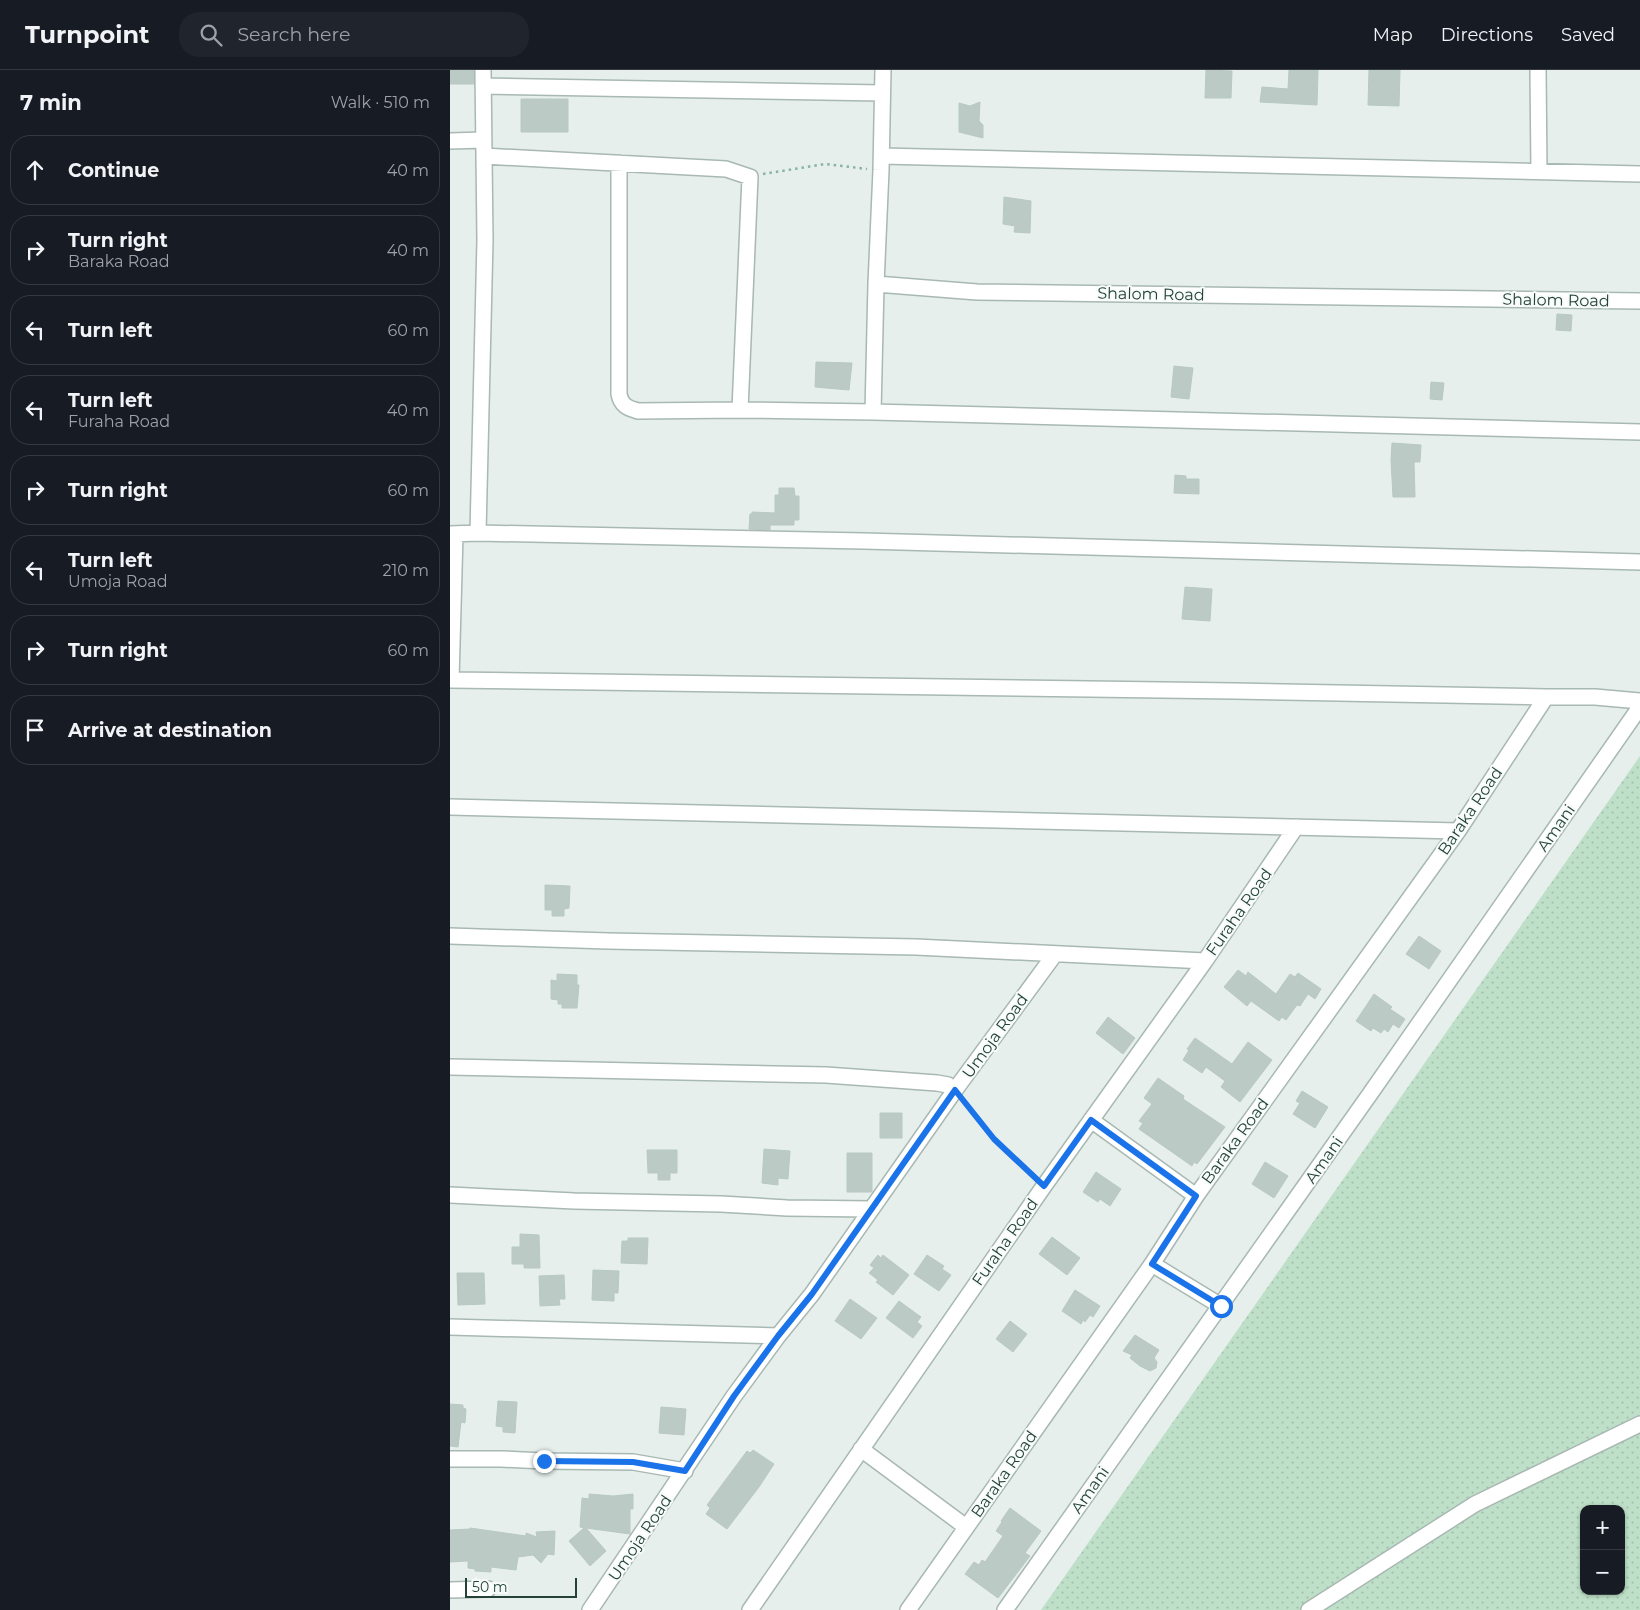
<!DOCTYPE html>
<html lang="en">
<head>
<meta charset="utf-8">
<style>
  :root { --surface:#171b24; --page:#20242c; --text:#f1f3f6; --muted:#9ea1a6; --line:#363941 }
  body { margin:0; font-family:Montserrat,sans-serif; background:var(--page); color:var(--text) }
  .controls { position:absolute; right:15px; bottom:15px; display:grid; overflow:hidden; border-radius:10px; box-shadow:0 1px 4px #0004 }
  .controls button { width:45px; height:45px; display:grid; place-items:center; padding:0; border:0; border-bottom:1px solid var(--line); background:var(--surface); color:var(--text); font:25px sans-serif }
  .scale { position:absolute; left:15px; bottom:12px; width:112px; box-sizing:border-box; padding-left:5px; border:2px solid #24423a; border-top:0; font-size:14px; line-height:18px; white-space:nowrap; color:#24423a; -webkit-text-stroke:4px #f7fbf9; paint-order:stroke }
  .stop { position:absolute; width:15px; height:15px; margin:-11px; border:4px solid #1a73e8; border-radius:50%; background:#fff }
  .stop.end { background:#1a73e8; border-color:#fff; box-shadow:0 1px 5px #0008 }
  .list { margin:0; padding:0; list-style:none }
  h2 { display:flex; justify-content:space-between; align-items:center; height:65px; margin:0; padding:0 20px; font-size:21px }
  h2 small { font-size:16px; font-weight:400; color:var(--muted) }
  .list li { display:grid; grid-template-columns:32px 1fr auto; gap:15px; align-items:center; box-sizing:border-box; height:70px; margin:0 10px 10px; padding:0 10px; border:1px solid var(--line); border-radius:20px }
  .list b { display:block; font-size:19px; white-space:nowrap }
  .list p { margin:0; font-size:16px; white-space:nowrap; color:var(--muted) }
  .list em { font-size:16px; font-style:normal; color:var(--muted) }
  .icon { flex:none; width:28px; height:28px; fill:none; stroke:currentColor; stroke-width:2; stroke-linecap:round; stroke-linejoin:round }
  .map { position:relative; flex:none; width:1190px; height:1540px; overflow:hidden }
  header { display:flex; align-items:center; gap:30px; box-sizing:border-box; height:70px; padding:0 25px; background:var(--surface); border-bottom:1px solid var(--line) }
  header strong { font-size:24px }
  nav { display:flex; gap:28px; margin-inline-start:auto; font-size:18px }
  .search { width:350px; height:45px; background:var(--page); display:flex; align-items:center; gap:12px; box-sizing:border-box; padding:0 18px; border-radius:20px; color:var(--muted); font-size:19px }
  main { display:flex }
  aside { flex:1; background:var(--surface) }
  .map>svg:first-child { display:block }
  .park { fill:url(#park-dots); fill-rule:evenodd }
  .building { fill:#bbcac4; stroke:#b8c9c2 }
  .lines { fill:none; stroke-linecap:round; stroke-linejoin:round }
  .street-casing { stroke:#a8b8b2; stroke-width:18 }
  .path { stroke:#86b3a5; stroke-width:2.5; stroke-dasharray:2.5 4; stroke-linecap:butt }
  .street { stroke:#fff; stroke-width:15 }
  .route { stroke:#1a73e8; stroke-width:6 }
  .labels { text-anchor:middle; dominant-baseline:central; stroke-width:4; stroke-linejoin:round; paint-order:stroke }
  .street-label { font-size:16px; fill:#24423a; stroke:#f7fbf9 }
</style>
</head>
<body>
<header>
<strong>Turnpoint</strong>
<div class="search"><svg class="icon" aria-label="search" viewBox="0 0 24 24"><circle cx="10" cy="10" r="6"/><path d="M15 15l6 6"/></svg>Search here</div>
<nav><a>Map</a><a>Directions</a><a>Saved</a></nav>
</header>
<main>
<aside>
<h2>7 min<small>Walk · 510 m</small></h2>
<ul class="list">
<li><svg class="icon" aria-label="ahead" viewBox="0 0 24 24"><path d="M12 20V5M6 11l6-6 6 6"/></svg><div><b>Continue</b></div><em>40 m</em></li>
<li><svg class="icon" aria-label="right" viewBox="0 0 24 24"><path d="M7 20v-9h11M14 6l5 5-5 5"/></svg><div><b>Turn right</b><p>Baraka Road</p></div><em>40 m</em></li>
<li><svg class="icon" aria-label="left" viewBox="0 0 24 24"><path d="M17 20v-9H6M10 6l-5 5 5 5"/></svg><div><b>Turn left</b></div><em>60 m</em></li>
<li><svg class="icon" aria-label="left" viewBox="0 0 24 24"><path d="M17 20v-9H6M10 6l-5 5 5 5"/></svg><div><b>Turn left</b><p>Furaha Road</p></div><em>40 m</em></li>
<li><svg class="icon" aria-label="right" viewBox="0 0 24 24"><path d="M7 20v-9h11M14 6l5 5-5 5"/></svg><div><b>Turn right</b></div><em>60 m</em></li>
<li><svg class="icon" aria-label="left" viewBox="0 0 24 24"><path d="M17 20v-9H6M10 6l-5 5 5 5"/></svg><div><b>Turn left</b><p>Umoja Road</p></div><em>210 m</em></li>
<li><svg class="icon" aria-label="right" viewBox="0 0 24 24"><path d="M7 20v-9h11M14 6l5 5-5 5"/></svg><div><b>Turn right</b></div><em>60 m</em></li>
<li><svg class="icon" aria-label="arrive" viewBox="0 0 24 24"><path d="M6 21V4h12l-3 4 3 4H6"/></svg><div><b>Arrive at destination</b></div></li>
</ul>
</aside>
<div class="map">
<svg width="1190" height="1540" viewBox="0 0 1190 1540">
  <defs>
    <pattern id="park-dots" width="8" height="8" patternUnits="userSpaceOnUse" patternTransform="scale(1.25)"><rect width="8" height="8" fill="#bfe0c8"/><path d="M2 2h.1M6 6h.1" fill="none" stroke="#a4c1ad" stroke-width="1.8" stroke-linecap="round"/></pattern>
  </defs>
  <rect width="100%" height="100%" fill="#e6efeb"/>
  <path class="park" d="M1190 686V1540H591ZM1134 1439H1171V1521H1134Z"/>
  <path class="building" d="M0 0H24V14H0Z
    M756 0 782 1 781 28H755Z
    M839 0H868L867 35 810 32 812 17 838 19Z
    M919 0H950L949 36 918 35Z
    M71 29H118V62H71Z
    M530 32 529 51 533 55V68L509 62V33L520 36Z
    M554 127 581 131 580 163 564 162 565 156 553 154Z
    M1107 244 1122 245 1121 261 1106 260Z
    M366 292 402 293 399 320 365 317Z
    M724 296 743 298 739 329 721 327Z
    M981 312 994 313 992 330 980 329Z
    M942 373 971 375 970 392H964L965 427H943L941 390Z
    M725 405 736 406V409H749V424L724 423Z
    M329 418H344L345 426H349V450H344V455H320V460L299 459 300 444H302V442L325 443V425H329Z
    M735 517 762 519 760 551 732 549Z
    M95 815 120 816 119 838 114 839V846H102V840H95Z
    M969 866 991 881 979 899 956 884Z
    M788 900 796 906 798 902 826 924 840 904 845 907 848 903 871 919 865 929 858 924 850 936 847 935 836 950 832 947 829 951 801 931 797 936 774 917Z
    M107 904 127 905V915H129L127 938H112V934H108V930L101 929V910L107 911Z
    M924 924 942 937 940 939 955 949 949 958 943 954 938 962 934 959 931 963 923 958 921 961 906 951Z
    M658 947 685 968 673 984 646 963Z
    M745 968 782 994 798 972 822 990 790 1032 771 1017 775 1011 756 997 752 1003 733 990 739 980 737 979Z
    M708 1008 734 1026 733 1029 775 1057 747 1094 744 1092 742 1096 689 1059 693 1053 689 1051 702 1034 694 1028Z
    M852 1021 878 1037 865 1058 843 1044 850 1033 846 1031Z
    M430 1043H452V1068H430Z
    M314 1079 340 1081 338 1109 328 1108V1115L312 1113Z
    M197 1080H227V1103H220V1110H208V1103H198Z
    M397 1083H422V1122H397Z
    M815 1092 838 1106 824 1128 802 1114Z
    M646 1102 671 1119 660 1136 650 1129 648 1132 633 1122Z
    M70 1164 89 1165 90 1198H74V1194H62V1177H70Z
    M602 1167 630 1188 617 1205 589 1184Z
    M178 1168H198L197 1194 171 1193 172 1171H178Z
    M428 1185 431 1188 433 1185 459 1205 443 1225 426 1212 428 1210 419 1203 424 1198 420 1195Z
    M477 1185 494 1196 492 1199 501 1205 489 1221 464 1204Z
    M143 1200 169 1201 168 1223H164V1231L142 1230Z
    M7 1203H34L35 1234 8 1235Z
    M114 1205 115 1229H109L110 1235 90 1236 89 1206Z
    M625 1220 650 1236 643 1247 640 1245 635 1252 633 1250 631 1254 612 1241Z
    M400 1229 427 1248 411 1269 385 1251Z
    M449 1231 471 1247 467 1252 472 1256 463 1268 436 1248Z
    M560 1251 577 1264 563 1282 546 1269Z
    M685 1265 709 1280 704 1288 707 1292 706 1298 700 1301 690 1296 680 1288 682 1285 673 1281Z
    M48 1331 67 1332 65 1363 53 1362V1357L46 1356Z
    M0 1334 13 1335V1338L16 1339 15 1353 11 1352 8 1377 0 1376Z
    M211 1337 236 1339 234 1365 209 1363Z
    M303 1380 324 1394 309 1417 277 1459 256 1444 260 1438 257 1435 297 1381 300 1383Z
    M139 1424 163 1426 183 1424V1439H180V1464L136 1458 156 1481 140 1496 119 1471 134 1458 130 1457 132 1428 139 1429Z
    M560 1438 591 1461 575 1483 580 1486 548 1528 515 1504 524 1492 529 1495 532 1490 535 1492 553 1466 546 1461 552 1452 551 1451Z
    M20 1458 76 1466V1463L87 1467 86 1462 105 1461 104 1485 98 1484 91 1493 83 1485 68 1487 66 1500 41 1497V1502L25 1501V1499L18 1498V1491L0 1492V1460L20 1459Z"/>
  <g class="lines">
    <defs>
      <path id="street" d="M433 0 431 100 426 214 527 222 1190 231
        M1088 0 1089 102
        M33 16 432 23
        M0 71 33 70
        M34 86 276 99 300 107 290 340
        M432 86 1190 104
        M169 93V324C171 335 177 338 188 341L290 340 423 342 1190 362
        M423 342 426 214
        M28 463 35 170 33 0
        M0 464 28 463 414 471 1190 492
        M0 610 784 621 1096 627H1145L1190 631
        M1 610 5 464
        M0 737 1008 761
        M0 866 158 871 466 877 755 891
        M0 997 376 1005 487 1013 498 1015 505 1020
        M641 1050 746 1126
        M0 1125 124 1131 271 1134 337 1138 421 1139
        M702 1194 771 1236
        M0 1257 328 1266
        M411 1379 516 1457
        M0 1389H52L94 1391 183 1392 235 1401
        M0 1520 38 1519
        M140 1540 284 1326 328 1266 362 1224 505 1020 605 884
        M300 1540 594 1116 755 891 846 757
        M458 1540 702 1194 746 1126 1008 761 1096 627
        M555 1540 920 1024 1190 637
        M859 1540 1025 1434 1190 1354"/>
    </defs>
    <use href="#street" class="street-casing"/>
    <path class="path" d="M313 104 375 94 417 99
      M514 1031 544 1069 583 1105"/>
    <use href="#street" class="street"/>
  </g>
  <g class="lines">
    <path class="route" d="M94 1391 183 1392 235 1401 284 1326 328 1266 362 1224 505 1020 544 1069 594 1116 641 1050 746 1126 702 1194 771 1236"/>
  </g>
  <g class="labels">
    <g class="street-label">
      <text transform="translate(701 224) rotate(1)">Shalom Road</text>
      <text transform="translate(1106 230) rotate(1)">Shalom Road</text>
      <text transform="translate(1020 741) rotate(-56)">Baraka Road</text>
      <text transform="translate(1106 758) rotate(-55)">Amani</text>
      <text transform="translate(789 842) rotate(-55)">Furaha Road</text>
      <text transform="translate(545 966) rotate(-54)">Umoja Road</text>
      <text transform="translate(785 1071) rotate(-54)">Baraka Road</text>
      <text transform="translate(874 1090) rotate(-55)">Amani</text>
      <text transform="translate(555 1172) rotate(-55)">Furaha Road</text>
      <text transform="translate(554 1404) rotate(-55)">Baraka Road</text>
      <text transform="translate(640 1420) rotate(-55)">Amani</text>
      <text transform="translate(190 1468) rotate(-56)">Umoja Road</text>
    </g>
  </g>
</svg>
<div class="controls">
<button>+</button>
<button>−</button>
</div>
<div class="scale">50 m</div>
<div class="stop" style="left:771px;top:1236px"></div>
<div class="stop end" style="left:94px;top:1391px"></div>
</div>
</main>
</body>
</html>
